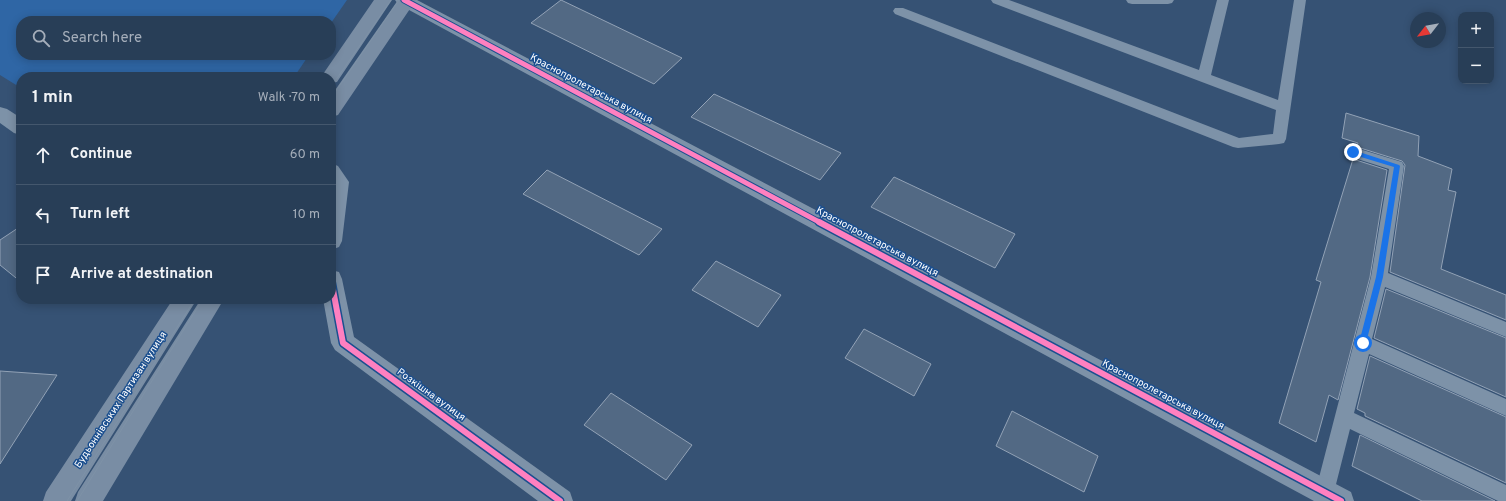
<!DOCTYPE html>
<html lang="en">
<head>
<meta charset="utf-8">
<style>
  :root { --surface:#283e57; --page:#30455d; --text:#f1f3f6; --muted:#a5aeba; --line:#44576d }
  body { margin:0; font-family:Overpass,sans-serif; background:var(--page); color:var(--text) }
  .controls { position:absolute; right:12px; top:12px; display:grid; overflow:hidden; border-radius:8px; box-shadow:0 2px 10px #0003 }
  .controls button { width:36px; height:36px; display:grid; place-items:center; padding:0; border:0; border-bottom:1px solid var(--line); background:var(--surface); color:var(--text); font:20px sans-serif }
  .compass { position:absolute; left:1410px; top:12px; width:36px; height:36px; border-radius:50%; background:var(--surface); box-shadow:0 2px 10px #0003; rotate:239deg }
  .stop { position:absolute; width:12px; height:12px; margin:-9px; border:3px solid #1a73e8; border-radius:50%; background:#fff }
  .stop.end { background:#1a73e8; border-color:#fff; box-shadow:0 1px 4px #0008 }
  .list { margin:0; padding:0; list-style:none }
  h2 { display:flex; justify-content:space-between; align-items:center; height:52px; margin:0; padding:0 16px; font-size:17px }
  h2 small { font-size:13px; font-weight:400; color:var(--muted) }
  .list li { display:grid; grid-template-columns:26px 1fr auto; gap:12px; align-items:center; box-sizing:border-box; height:60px; padding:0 16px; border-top:1px solid var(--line) }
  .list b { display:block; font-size:15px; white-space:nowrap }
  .list em { font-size:13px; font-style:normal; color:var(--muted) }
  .icon { flex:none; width:22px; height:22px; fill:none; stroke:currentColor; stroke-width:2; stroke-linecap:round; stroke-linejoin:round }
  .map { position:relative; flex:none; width:1506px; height:501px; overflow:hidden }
  .search { position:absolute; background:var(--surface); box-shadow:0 2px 10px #0003; left:16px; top:16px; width:320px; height:44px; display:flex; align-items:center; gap:10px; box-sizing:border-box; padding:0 14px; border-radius:16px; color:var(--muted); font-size:15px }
  .panel { position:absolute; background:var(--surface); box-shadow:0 2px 10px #0003; left:16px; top:72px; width:320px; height:232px; border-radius:16px }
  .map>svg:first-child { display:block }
  .green { fill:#2f66a5 }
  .building { fill:#526984; stroke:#92a2b6 }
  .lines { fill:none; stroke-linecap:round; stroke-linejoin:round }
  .lane { fill:#7d92a8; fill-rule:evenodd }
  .street { fill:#7d92a8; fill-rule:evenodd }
  .secondary { fill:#798da4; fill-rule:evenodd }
  .tram { stroke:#7e92a7; stroke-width:1 }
  .cycleway-far1-casing { stroke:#1b4f8f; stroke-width:7 }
  .cycleway-casing { stroke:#1b4f8f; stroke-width:9 }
  .cycleway-far1 { stroke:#ff80c0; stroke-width:5 }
  .cycleway { stroke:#ff80c0; stroke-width:6 }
  .route { fill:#1a73e8 }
  .labels { text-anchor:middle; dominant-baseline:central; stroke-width:3; stroke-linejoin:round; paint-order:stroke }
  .street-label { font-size:10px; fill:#fff; stroke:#1b4f8f }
</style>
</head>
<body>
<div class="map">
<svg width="1506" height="501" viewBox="0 0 1506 501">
  <rect width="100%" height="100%" fill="#365274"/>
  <path class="green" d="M0 0H347L331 23V21H21V55H309L294 77H21V88L0 75Z"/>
  <path class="building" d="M561 0 682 58 654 84 531 23Z
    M714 94 841 153 820 180 691 117Z
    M1346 113 1419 136 1418 156 1452 169 1448 190 1456 192 1441 269 1506 295V320L1390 272 1405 165 1402 161 1357 147 1358 143 1342 138Z
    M1353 159 1387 170 1370 277 1338 400 1329 395 1316 442 1279 423 1321 282 1316 280Z
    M547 170 662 229 639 255 523 194Z
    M894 177 1015 234 995 268 871 207Z
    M21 226V282L0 265V240Z
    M716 261 781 295 758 327 692 290Z
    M1386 289 1506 338V397L1374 338Z
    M864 329 931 364 914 396 845 358Z
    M1370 356 1506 417V483L1365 416V413L1357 409Z
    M0 371 57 375 0 464Z
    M611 393 692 445 666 480 584 425Z
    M1012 411 1098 456 1084 492 996 446Z
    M1360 435 1495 501H1422L1352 466Z"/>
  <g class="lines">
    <path class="lane" d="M991 0H1009L1199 70 1217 0H1229L1211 75 1278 100 1294 0H1306L1286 139 1284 143 1279 144 1238 148 1233 147 895 14 893 11 895 8H903L1239 138 1273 134 1276 110 993 3Z
      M1126 0H1174L1172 3 1168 4H1132L1128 3Z
      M1353 147 1402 162 1404 166 1388 273 1506 322V337L1385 287 1372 339 1506 399V416L1369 354 1354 413 1506 485V501H1498L1350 429 1332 500 1329 501 1318 500 1315 493 1371 277 1389 169 1348 156 1346 152 1348 148Z"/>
    <path class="street" d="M395 0H417L1351 492 1354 501H1314L398 4Z
      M0 107 7 109 21 118V135L14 133 0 123Z
      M331 163 338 166 349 182 342 241 339 247 331 250Z
      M331 270 339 272 342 279 354 337 570 492 573 501H538L335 350 331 343 323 299H331Z"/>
    <path class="secondary" d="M374 0H392L337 82 331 83V77H321Z
      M398 0H416L338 115 331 117V96Z
      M173 299H197L71 501H43L46 492Z
      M201 299H224L103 501H75L78 492Z"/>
    <path class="tram" d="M331 87 391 0
      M331 98 399 0
      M67 501 195 299
      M77 501 203 299"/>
    <defs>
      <path id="cycleway-far1" d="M404 0 821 223"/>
      <path id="cycleway" d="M819 222 1341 501
        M331 279 343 343 560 501"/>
    </defs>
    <use href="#cycleway-far1" class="cycleway-far1-casing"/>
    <use href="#cycleway" class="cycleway-casing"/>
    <use href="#cycleway-far1" class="cycleway-far1"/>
    <use href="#cycleway" class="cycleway"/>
  </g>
  <path class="route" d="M1353 150 1399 165 1400 166 1383 277 1366 343 1363 346 1359 343 1376 277 1394 167 1351 154V151Z"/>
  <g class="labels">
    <g class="street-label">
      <text transform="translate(591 89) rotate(28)">Краснопролетарська вулиця</text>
      <text transform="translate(877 242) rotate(28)">Краснопролетарська вулиця</text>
      <text transform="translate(431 395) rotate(36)">Розкішна вулиця</text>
      <text transform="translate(1163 395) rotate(28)">Краснопролетарська вулиця</text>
      <text transform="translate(121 400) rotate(-57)">Будьоннівських Партизан вулиця</text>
    </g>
  </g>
</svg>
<div class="controls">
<button>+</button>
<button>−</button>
</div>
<svg class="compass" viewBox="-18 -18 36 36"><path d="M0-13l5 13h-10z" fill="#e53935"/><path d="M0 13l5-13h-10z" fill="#a5aeba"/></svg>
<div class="stop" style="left:1363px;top:343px"></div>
<div class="stop end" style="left:1353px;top:152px"></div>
<div class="search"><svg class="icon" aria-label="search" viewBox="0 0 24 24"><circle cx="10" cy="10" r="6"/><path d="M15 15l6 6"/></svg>Search here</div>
<section class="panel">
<h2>1 min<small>Walk · 70 m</small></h2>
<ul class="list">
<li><svg class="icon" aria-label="ahead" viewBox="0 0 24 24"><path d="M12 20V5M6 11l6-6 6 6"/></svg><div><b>Continue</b></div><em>60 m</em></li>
<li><svg class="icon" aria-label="left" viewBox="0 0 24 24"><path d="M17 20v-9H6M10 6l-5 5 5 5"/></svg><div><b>Turn left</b></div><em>10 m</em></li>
<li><svg class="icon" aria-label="arrive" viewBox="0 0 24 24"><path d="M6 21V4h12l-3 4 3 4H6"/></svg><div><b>Arrive at destination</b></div></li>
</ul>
</section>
</div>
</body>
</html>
